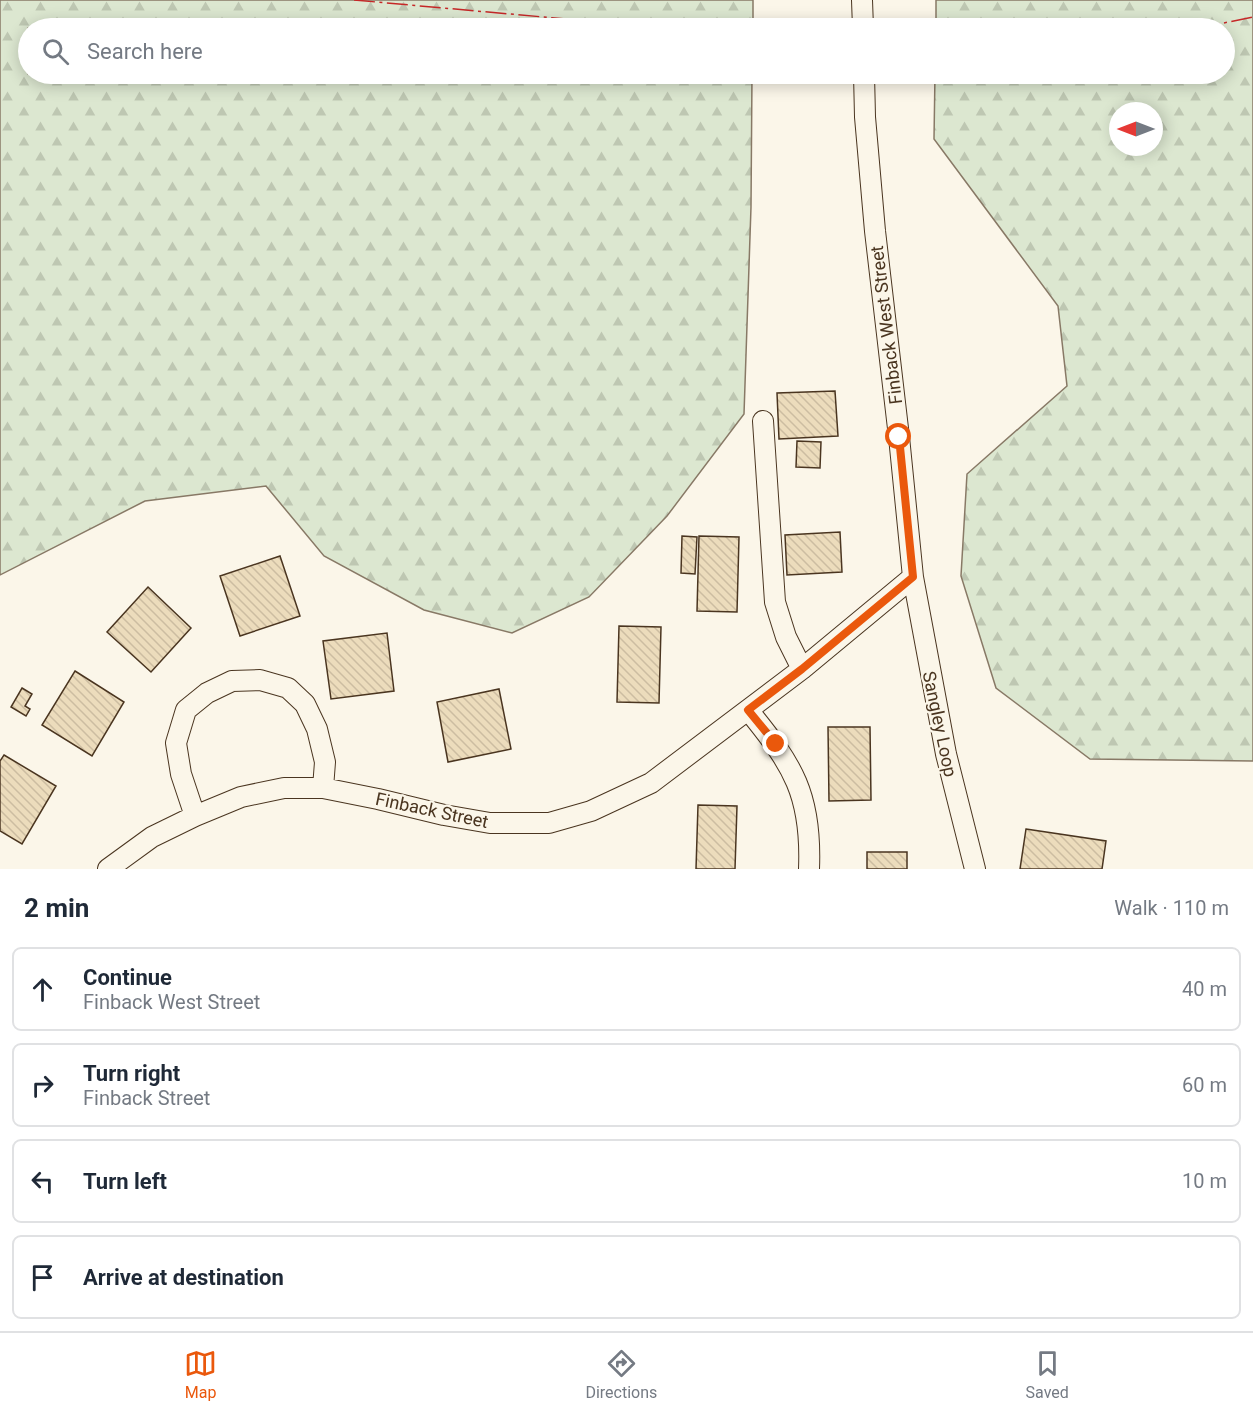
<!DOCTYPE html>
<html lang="en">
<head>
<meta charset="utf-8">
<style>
  :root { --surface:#fff; --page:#f2f2f3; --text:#1f2937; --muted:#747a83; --line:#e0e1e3; --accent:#ea580c }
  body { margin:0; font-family:Roboto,sans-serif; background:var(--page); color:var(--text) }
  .compass { position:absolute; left:1109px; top:102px; width:54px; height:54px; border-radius:50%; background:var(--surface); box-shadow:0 3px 15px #0003; rotate:270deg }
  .stop { position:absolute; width:18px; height:18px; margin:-14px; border:4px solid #ea580c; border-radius:50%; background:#fff }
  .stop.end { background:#ea580c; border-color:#fff; box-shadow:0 2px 6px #0008 }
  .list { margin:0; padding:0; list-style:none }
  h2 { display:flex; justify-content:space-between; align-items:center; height:78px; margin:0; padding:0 24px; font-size:26px }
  h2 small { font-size:20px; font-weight:400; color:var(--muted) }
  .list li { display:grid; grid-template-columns:39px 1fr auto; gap:18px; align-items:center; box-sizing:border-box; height:84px; margin:0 12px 12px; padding:0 12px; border:2px solid var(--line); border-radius:9px }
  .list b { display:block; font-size:22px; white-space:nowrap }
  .list p { margin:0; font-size:20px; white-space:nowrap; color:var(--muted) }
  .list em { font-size:20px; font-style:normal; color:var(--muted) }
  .icon { flex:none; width:33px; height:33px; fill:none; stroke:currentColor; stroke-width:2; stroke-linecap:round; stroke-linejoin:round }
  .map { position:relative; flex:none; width:1253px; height:869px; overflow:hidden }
  .search { position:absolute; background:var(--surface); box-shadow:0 3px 15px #0003; left:18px; right:18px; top:18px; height:66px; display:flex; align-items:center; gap:15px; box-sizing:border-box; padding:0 21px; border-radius:33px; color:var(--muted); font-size:22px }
  .sheet { height:462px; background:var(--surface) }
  nav { display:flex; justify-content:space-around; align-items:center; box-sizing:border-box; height:84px; border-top:2px solid var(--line); background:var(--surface); font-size:16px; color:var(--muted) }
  nav a { display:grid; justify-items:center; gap:3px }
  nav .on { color:var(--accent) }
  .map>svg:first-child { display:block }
  .forest { fill:url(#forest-firs); stroke:#887966; stroke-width:1.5; fill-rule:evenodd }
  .building { fill:url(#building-back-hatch); stroke:#4a3520; stroke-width:1.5 }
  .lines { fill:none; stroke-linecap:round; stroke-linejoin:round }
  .street-casing { stroke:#4a3520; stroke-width:22 }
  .street { stroke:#fbf6e9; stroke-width:20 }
  .power { stroke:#c62828; stroke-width:1.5; stroke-dasharray:21 4.5 3 4.5; stroke-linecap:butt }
  .route { stroke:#ea580c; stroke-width:8 }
  .labels { text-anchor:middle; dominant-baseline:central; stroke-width:4.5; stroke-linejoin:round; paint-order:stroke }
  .street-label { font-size:18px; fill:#4a3520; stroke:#fbf6e9 }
</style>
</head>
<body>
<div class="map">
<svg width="1253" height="869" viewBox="0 0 1253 869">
  <defs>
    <pattern id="forest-firs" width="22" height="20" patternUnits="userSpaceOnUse" patternTransform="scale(1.5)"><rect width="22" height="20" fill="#dce7d0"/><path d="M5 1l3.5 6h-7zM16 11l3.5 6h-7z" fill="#bec7b2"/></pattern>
    <pattern id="building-back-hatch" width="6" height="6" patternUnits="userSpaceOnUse" patternTransform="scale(1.5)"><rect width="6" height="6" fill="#ecdcbc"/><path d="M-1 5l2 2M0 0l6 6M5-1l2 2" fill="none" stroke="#ccbda1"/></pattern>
  </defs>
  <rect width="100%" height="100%" fill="#fbf6e9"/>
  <path class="forest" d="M0 0H753V28H28V74H752L751 207 744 414 667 516 589 597 512 633 424 610 324 556 266 486 145 501 0 575Z
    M936 0H1253V761L1090 759 996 688 961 576 967 474 1067 386 1058 306 934 139 935 74H1224V28H936ZM1118 111H1154V147H1118Z"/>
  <path class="building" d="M835 391 838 436 779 439 777 393Z
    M797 441 821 442 820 468 796 467Z
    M840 532 842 572 787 575 785 535Z
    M682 536 697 537 695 574 681 573Z
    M699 536 739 537 737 612 697 611Z
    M280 556 300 616 240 636 220 576Z
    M148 587 191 628 151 672 107 632Z
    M619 626 661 627 659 703 617 702Z
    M387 633 394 691 331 699 323 641Z
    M75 671 124 702 92 756 42 725Z
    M22 688 32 694 25 706 30 709 26 716 11 707Z
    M499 689 511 749 448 762 437 702Z
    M828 727H870L871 800 829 801Z
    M4 755 56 786 22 844 0 831V761Z
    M698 805 737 806 735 869H696Z
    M1026 829 1106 841 1102 869H1020Z
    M867 852H907V869H867Z"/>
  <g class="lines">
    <defs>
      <path id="street" d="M862 0 863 28
        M864 74 865 117 875 231 899 437 913 577 946 754 975 869
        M763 421 775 602 786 637 802 669
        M748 710C793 765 812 795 809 869
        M195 816 181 774 176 743 186 710 207 693 232 681 260 680 288 688 305 704 317 729 325 762 323 788
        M108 869 152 837 195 816 241 797 284 788H323L378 799 444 815 490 823H549L591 811 651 783 802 669 913 577"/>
    </defs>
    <use href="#street" class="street-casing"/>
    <use href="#street" class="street"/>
    <path class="power" d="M354 0 666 28
      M1199 28 1253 17"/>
  </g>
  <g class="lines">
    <path class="route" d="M776 744 748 710 802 669 913 577 899 437"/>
  </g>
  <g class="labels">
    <g class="street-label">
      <text transform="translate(886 325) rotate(-97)">Finback West Street</text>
      <text transform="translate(940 724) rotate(78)">Sangley Loop</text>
      <text transform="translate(432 810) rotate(12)">Finback Street</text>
    </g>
  </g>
</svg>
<svg class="compass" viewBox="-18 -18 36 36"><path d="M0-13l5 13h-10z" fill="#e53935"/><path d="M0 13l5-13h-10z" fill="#747a83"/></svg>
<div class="stop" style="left:899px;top:437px"></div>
<div class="stop end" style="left:776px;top:744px"></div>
<div class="search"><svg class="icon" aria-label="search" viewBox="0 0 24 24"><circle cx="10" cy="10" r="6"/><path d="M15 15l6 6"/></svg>Search here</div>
</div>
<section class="sheet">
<h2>2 min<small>Walk · 110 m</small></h2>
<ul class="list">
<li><svg class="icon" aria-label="ahead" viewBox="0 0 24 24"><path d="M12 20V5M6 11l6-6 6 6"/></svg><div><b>Continue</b><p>Finback West Street</p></div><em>40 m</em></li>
<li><svg class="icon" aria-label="right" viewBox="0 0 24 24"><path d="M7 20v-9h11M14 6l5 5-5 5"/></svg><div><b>Turn right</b><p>Finback Street</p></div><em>60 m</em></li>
<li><svg class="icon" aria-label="left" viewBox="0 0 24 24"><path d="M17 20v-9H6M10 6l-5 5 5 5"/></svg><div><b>Turn left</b></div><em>10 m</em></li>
<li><svg class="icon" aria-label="arrive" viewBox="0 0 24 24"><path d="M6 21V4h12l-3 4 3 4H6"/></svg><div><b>Arrive at destination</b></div></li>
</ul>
</section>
<nav>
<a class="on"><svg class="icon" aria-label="map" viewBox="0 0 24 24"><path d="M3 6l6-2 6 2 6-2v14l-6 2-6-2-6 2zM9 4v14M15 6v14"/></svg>Map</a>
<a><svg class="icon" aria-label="directions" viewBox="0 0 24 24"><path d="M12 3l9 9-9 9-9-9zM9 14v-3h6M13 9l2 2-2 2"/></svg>Directions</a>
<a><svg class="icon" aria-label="saved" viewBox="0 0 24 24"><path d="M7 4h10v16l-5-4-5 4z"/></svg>Saved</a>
</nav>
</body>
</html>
